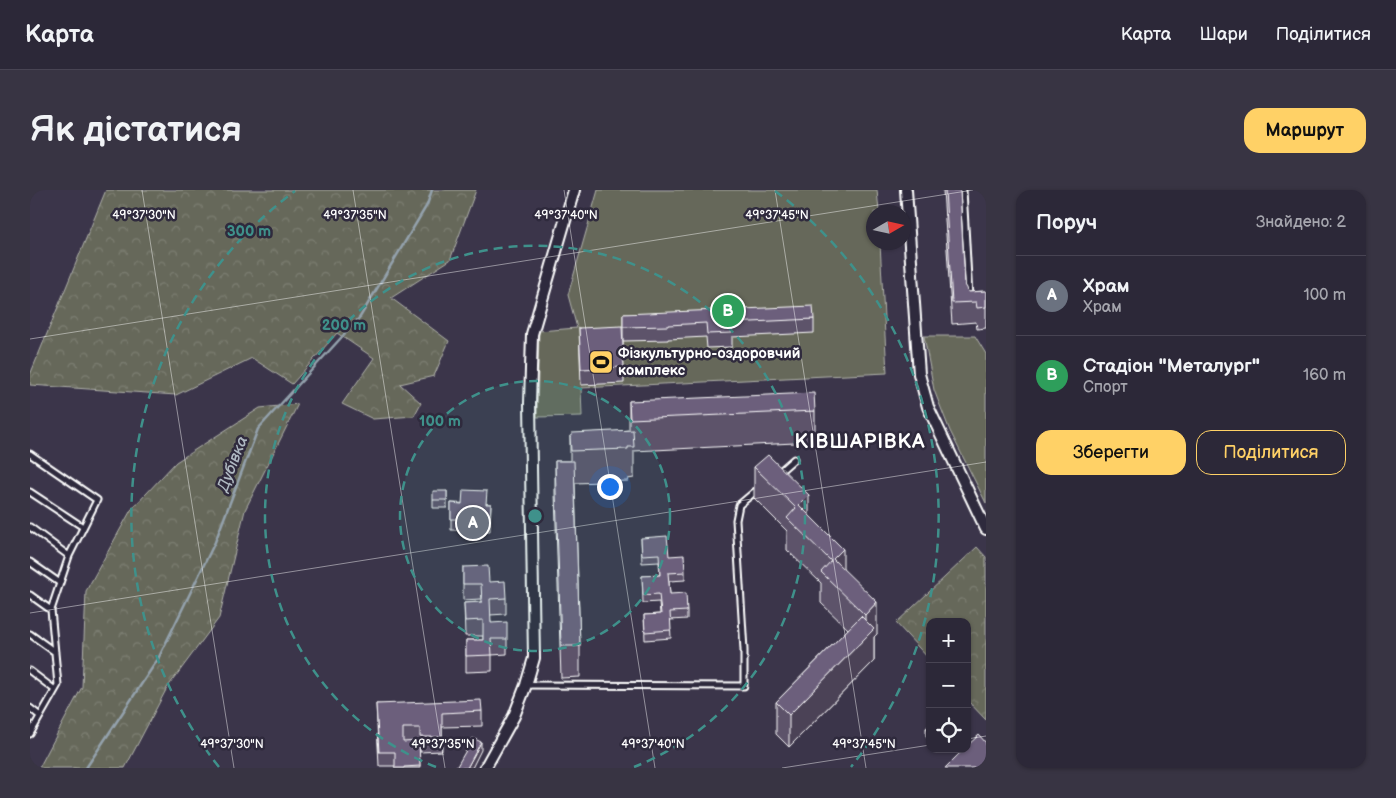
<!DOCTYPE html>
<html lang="uk">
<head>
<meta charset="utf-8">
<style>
  :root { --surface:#2c2838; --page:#383443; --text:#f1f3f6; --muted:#a6a6ae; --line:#484453; --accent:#ffd166 }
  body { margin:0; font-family:"Balsamiq Sans",sans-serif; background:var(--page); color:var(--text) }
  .controls { position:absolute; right:15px; bottom:15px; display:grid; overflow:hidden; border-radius:10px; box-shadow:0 1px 4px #0004 }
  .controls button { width:45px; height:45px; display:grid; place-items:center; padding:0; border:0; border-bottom:1px solid var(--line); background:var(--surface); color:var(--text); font:25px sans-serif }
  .compass { position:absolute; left:836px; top:15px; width:45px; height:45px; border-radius:50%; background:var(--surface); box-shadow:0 1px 4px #0004; rotate:81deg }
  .you { position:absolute; left:579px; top:296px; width:18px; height:18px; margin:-12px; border:4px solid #fff; border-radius:50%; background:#1a73e8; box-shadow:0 0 0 8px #1a73e833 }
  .badge { display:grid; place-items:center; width:32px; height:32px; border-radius:50%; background:var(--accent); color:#fff; font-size:16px; font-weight:700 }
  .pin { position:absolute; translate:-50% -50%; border:2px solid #fff; box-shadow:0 1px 5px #0006 }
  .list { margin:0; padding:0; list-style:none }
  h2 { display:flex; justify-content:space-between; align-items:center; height:65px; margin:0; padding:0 20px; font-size:21px }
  h2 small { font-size:16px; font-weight:400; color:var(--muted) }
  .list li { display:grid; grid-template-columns:32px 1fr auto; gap:15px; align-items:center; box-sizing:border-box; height:80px; padding:0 20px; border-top:1px solid var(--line) }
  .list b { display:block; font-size:19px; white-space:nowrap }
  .list p { margin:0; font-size:16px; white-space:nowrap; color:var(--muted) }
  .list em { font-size:16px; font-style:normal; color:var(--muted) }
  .actions { display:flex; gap:10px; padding:15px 20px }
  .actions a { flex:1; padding:11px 0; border:1px solid var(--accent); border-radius:15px; text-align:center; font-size:18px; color:var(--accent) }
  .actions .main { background:var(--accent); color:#111 }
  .icon { flex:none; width:28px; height:28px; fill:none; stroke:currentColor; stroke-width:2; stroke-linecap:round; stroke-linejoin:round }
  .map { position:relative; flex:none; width:956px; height:578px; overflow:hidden; border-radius:15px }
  header { display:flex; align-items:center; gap:30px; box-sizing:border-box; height:70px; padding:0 25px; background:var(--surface); border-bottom:1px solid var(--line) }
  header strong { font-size:24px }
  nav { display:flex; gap:28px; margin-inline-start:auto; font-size:18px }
  .intro { display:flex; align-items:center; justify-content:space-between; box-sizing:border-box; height:120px; padding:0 30px }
  h1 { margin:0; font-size:35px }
  .button { padding:12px 22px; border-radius:15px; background:var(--accent); color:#111; font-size:18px; font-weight:700 }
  main { display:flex; gap:30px; padding:0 30px }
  aside { flex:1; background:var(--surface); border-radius:15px; box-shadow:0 1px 4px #0004 }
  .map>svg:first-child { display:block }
  .grass { fill:#66685a; stroke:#b2b4ac }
  .forest { fill:url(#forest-crowns); stroke:#b2b4ac }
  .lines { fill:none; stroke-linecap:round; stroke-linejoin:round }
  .stream { stroke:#94a2ad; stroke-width:2.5 }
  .lane-casing { stroke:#fff; stroke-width:9 }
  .street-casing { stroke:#fff; stroke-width:14 }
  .lane { stroke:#2f2a3d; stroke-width:5 }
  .street { stroke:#2f2a3d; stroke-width:10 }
  .wall { fill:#5d526b; stroke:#fff }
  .shaded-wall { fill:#4c4257; stroke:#fff }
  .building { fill:#6c5f7c; stroke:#fff }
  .ticks { fill:none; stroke:#fff; stroke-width:1; stroke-opacity:0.45 }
  .ring { fill:none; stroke:#3f918b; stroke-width:2.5; stroke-dasharray:9 6 }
  .labels { text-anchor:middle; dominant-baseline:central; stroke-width:5; stroke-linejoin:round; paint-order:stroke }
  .poi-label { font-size:15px; font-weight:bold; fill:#fff; stroke:#2f2a3d; text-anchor:start }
  .water-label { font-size:16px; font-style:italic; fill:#afb9c2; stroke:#2f2a3d }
  .district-label { font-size:20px; font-weight:bold; letter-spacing:1px; fill:#fff; stroke:#2f2a3d }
  .ticks-label { font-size:12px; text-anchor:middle; fill:#fff; stroke:#2f2a3d; stroke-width:5; stroke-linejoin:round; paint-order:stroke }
  .centre { fill:#3f918b; stroke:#2f2a3d; stroke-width:2.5 }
  .ring-label { font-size:15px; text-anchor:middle; font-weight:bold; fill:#3f918b; stroke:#2f2a3d; stroke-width:5; stroke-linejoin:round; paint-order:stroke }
</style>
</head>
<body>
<header>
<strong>Карта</strong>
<nav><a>Карта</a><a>Шари</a><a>Поділитися</a></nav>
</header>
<div class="intro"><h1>Як дістатися</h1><a class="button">Маршрут</a></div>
<main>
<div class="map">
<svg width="956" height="578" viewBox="0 0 956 578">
  <defs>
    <pattern id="forest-crowns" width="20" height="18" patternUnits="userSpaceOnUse" patternTransform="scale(1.25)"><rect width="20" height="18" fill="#66685a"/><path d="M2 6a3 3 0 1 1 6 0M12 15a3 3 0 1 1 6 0" fill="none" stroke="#7d7f73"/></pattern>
  </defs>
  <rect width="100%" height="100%" fill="#3b354a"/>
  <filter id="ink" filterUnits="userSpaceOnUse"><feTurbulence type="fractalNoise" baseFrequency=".02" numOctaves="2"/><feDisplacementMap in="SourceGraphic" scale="10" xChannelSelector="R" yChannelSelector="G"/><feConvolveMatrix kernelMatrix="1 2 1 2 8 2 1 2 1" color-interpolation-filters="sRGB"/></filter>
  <g filter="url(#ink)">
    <path class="grass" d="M568 0H847L849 22H844V52L850 53 857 183 551 198 552 226 507 227 509 141 547 138 538 105Z
      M894 146H945L956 164V313L920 241 904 200Z"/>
    <path class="forest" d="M76 0H446L420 70 361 108 419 151 404 186 370 194 391 213 384 226 343 229 312 214 344 168 307 143 262 194 222 168 146 205 0 195V185Z
      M268 214 215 320 189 428 137 498 95 578H9L52 497 56 401 101 320 146 272 230 218Z
      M947 357 956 367V530L937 510V432H900V470L866 433Z"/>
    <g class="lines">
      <path class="stream" d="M56 578 128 469 185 352 228 239 330 127 397 15 402 0"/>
      <defs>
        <path id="lane" d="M933 0 939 107
          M0 264 67 310 39 366 21 420 28 495 0 544
          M748 283 764 269
          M0 302 53 337
          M0 337 39 366
          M0 372 30 393
          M0 405 21 420
          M0 444 25 462
          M0 481 25 500
          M496 495 714 496V460L706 330 709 315 728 299
          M0 518 10 526"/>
        <path id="street" d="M876 0 889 184 898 217 956 339
          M455 578 484 526 496 495 504 468 500 213 502 144 544 0"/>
      </defs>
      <use href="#lane" class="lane-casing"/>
      <use href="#street" class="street-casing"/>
      <use href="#lane" class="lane"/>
      <use href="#street" class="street"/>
    </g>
    <path class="wall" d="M913 0H930L935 95 938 102 956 101V138L947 139 946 132 922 134Z
      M593 124 784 129V143L702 147V157L677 158 676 147 638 149V150L593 151 594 193 551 195 549 138 593 150Z
      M599 211 785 221V252L604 261V288L598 289V291L545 293 550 456V487L531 488 525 303V271H540V246L599 240Z
      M724 277 779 325 813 379 847 444 844 447V471L759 557 746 544V512L818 439 791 413V393L757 360V341L724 308Z
      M417 301V318H403V310Z
      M421 313 461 314 460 341 421 340Z
      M611 348 639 366 655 382V390L639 391 640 404 657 421V429L640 430 641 448 615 450 614 425 630 424 629 412 613 413 612 386 630 385 629 372 612 373Z
      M433 377 459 392 476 408V424L460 425 461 433 477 449V464L462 465V481L436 482V450H453V446H435L434 413 451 412V409L433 410Z
      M346 514 452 521V536L412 537V561L390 562V552H389L390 578H365V576H349Z
      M900 534V550L896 546V538Z"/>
    <path class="shaded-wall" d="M779 305V337L769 315Z
      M813 359V390L803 369Z
      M847 412V444L844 447V471L759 557V525L835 448V425Z
      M451 552V560L442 578H437Z
      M956 573V578H951Z"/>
    <path class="building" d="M915 0H930L935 95 937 98 938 102 956 101V117L947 118 946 112 922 113Z
      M783 116 784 129 701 133 702 143 677 144 676 133 638 135V136L593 137V124Z
      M592 136 594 177 551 179 549 138Z
      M784 203 785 221 600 229 599 211Z
      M603 240 604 257H598V259L541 261 540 246H542V243Z
      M738 265 779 305 769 315 813 359 803 369 847 412 835 425 791 382 801 371 757 328 766 318 724 277Z
      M525 271H544L550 456H531Z
      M433 300 457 301 456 314H461L460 330 421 329V313L432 314Z
      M403 301H417V310H403Z
      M637 346 639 366 654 365 655 382 638 383 640 404 656 403 657 421 640 422 641 440 615 442 614 425 631 424 629 404 613 405 612 386 630 385 629 364 612 365 611 348Z
      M458 376 459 392 475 391 476 408 460 409 461 433 477 432V449H461L462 465 436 466V450H453V430L435 431 434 413 452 412 451 394H433V377Z
      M831 426 844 439 759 525 746 512Z
      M451 510 452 521 412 523V547H390V538H373V552L389 551 390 576 374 577V578H365V562H349L346 514Z
      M900 534V542L896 538Z
      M949 545 956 553V573L951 578H915L934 559H937V556Z
      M443 548 451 552 437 578H426Z"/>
  </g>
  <path class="ticks" d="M112 0 204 578M323 0 415 578M534 0 625 578M745 0 836 578M956 0V3M0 149 943 0M0 423 956 272M937 549 956 546M752 578 900 555"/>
  <circle cx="505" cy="326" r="135" fill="#3f918b" fill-opacity=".12"/>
  <g class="ring">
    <circle cx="505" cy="326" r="135"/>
    <path d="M406 577A270 270 0 1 1 604 577"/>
    <path d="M189 577A404 404 0 0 1 265 1M745 1A404 404 0 0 1 821 577"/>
  </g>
  <defs>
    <symbol id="stadium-square" viewBox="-11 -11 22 22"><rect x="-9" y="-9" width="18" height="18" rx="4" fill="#ffd166" stroke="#2f2a3d"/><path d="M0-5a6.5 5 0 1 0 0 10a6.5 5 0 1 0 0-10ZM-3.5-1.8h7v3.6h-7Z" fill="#111"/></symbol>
  </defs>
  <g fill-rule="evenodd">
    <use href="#stadium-square" x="557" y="158" width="28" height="28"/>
  </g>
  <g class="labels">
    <g class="poi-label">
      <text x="588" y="163">Фізкультурно-оздоровчий<tspan x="588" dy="17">комплекс</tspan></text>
    </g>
    <g class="water-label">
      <text transform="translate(203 274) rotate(-69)">Дубівка</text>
    </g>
    <g class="district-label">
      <text x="830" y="252">КІВШАРІВКА</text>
    </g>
  </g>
  <g class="ticks-label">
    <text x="114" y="29">49°37'30"N</text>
    <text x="325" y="29">49°37'35"N</text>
    <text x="536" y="29">49°37'40"N</text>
    <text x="747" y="29">49°37'45"N</text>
    <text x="202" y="558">49°37'30"N</text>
    <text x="413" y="558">49°37'35"N</text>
    <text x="623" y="558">49°37'40"N</text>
    <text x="834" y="558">49°37'45"N</text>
  </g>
  <circle cx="505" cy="326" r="8" class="centre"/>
  <g class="ring-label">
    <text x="219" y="46">300 m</text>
    <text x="314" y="140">200 m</text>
    <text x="410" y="236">100 m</text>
  </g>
</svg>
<div class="controls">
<button>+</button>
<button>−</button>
<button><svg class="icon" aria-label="locate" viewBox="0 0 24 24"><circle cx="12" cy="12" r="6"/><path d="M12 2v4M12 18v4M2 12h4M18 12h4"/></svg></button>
</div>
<svg class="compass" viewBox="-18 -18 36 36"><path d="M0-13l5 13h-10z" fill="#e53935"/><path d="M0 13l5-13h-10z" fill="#a6a6ae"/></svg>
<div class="you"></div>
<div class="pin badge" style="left:443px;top:333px;background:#6b7280">A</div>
<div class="pin badge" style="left:698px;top:121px;background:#2e9e5b">B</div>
</div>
<aside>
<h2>Поруч<small>Знайдено: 2</small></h2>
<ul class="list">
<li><span class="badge" style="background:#6b7280">A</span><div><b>Храм</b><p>Храм</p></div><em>100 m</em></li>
<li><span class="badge" style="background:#2e9e5b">B</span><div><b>Стадіон &quot;Металург&quot;</b><p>Спорт</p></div><em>160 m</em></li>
</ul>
<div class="actions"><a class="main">Зберегти</a><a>Поділитися</a></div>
</aside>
</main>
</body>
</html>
